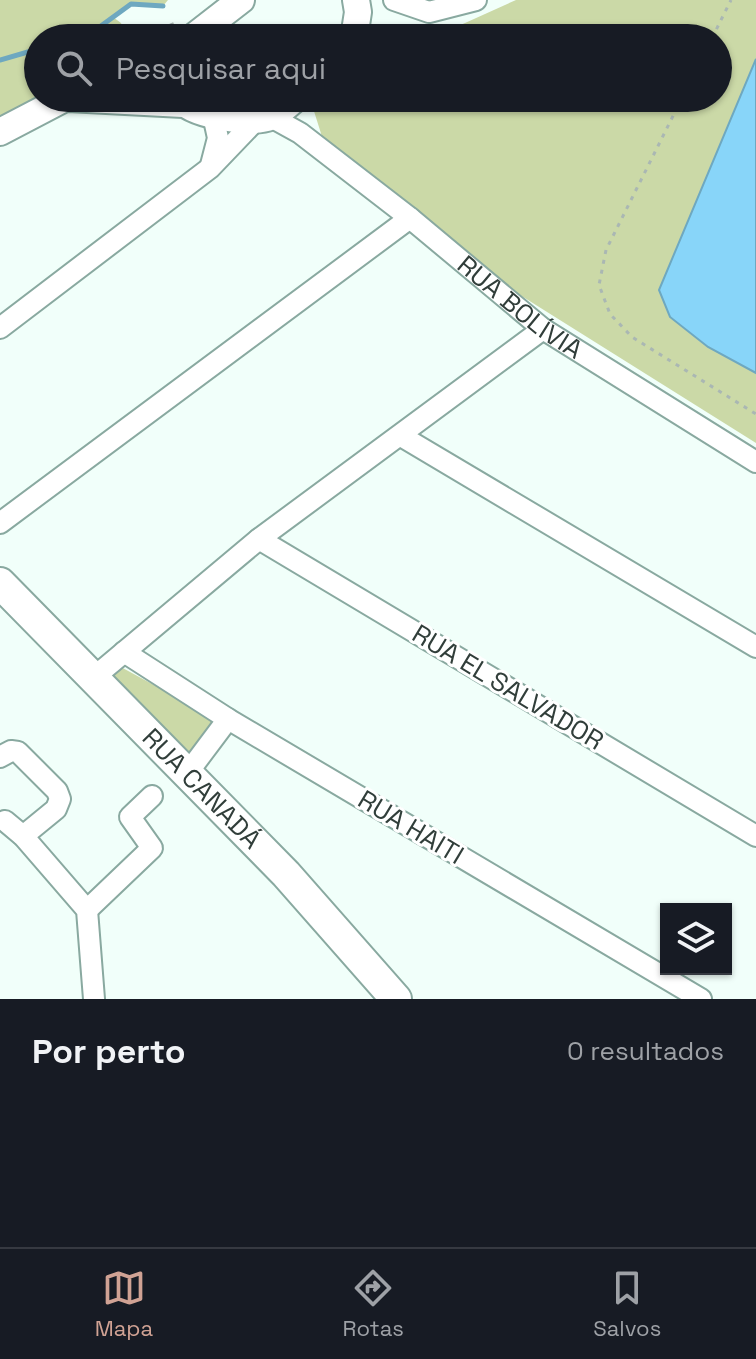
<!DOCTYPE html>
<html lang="pt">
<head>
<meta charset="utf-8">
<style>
  :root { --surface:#171b24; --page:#20242c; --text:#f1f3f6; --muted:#9ea1a6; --line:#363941; --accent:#d0a294 }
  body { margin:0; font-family:"Space Grotesk",sans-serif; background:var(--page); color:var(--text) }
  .controls { position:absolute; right:24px; bottom:24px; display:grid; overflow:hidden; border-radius:0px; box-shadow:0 2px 6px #0004 }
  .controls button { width:72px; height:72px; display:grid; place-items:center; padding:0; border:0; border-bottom:2px solid var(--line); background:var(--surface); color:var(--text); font:40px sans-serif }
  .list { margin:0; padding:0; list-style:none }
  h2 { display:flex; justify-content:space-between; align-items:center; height:104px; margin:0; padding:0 32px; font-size:34px }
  h2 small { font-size:26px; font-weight:400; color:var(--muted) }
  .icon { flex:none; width:44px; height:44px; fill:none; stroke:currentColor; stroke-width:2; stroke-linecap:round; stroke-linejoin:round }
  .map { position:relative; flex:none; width:756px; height:999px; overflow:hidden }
  .search { position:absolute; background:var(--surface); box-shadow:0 2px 6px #0004; left:24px; right:24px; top:24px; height:88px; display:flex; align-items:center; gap:20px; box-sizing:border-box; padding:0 28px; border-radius:44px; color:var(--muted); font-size:30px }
  .sheet { height:248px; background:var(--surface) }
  nav { display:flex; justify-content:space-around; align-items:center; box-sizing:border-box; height:112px; border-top:2px solid var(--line); background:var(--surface); font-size:22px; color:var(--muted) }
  nav a { display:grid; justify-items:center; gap:4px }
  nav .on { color:var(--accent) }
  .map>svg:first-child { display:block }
  .green { fill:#cbd9a7 }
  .water { fill:#88d5f9; stroke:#6ea8c0; stroke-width:2 }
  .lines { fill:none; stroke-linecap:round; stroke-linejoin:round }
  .stream { stroke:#6ea8c0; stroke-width:5 }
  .minor-casing { stroke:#89a9a0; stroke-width:24 }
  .tertiary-casing { stroke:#89a9a0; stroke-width:30 }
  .secondary-casing { stroke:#89a9a0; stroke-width:34 }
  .path { stroke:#aab7b3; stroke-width:3; stroke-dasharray:4 6; stroke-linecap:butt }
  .minor { stroke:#fff; stroke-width:20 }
  .tertiary { stroke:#fff; stroke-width:26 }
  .secondary { stroke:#fff; stroke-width:30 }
  .labels { text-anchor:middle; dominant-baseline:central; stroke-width:6; stroke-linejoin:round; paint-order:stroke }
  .street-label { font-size:26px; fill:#313e3a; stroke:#fff }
</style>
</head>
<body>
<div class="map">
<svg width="756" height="999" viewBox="0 0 756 999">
  <rect width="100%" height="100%" fill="#f1fffa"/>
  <path class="green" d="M0 0H168L163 6 131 4 113 17 121 23 124 31 116 38H38V96L0 119Z
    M516 0H756V443L512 290 324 143 313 108 326 98H718V38H407L414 32H445Z
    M119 666 211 716 214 724 189 760 104 675Z"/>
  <path class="water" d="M756 59V373L708 347 670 317 659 290Z"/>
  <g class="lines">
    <path class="stream" d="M72 38 94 31 131 4 163 6
      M0 60 38 49"/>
    <defs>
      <g id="minor">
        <path d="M394 0 429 12 476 0"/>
        <path id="s1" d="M271 117 300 133 410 218 543 329 756 462"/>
        <path d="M211 165 218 138 213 115"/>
        <path d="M0 328 210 168 256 120"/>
        <path d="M401 436 756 647"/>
        <path d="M0 523 410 218"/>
        <path d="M259 539 756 836"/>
        <path d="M124 652 228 719 701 999"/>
        <path d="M92 679 259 539 543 329"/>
        <path d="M0 757 11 751 18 752 57 791 60 799 56 809 23 836"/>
        <path d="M186 775 228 719"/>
        <path d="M5 821 23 836 87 910 94 999"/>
        <path d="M87 910 152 848 130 817 152 796"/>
      </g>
      <path id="tertiary" d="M192 38 241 0
        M354 38 358 12 356 0
        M68 98 183 104
        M179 98C190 115 251 125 270 117 279 114 288 104 296 98
        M0 132 65 98"/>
      <g id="secondary">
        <path id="s2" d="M0 583 286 874 396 999"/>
      </g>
    </defs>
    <use href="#minor" class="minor-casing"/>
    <use href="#tertiary" class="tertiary-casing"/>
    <use href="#secondary" class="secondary-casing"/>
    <path class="path" d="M143 38 177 22
      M161 38 170 33
      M712 38 731 0
      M682 98 606 250 599 285 610 314 632 337 756 414"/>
    <use href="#minor" class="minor"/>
    <use href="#tertiary" class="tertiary"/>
    <use href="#secondary" class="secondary"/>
  </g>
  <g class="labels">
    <g class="street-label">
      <text stroke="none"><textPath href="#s1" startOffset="314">RUA BOLÍVIA</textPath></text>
      <text transform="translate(508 687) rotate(31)">RUA EL SALVADOR</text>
      <text stroke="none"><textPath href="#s2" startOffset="288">RUA CANADÁ</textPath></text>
      <text transform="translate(411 827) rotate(31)">RUA HAITI</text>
    </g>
  </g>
</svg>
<div class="controls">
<button><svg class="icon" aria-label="layers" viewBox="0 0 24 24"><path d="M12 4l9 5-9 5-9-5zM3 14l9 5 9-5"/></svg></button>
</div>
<div class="search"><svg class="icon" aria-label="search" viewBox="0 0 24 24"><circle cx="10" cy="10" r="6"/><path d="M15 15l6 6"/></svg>Pesquisar aqui</div>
</div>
<section class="sheet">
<h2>Por perto<small>0 resultados</small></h2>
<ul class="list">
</ul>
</section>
<nav>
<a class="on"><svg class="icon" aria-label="map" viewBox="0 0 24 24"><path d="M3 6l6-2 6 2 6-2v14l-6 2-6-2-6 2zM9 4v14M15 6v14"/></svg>Mapa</a>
<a><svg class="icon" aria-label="directions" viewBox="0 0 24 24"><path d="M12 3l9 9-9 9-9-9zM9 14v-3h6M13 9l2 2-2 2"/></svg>Rotas</a>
<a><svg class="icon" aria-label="saved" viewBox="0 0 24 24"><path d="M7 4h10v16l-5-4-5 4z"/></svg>Salvos</a>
</nav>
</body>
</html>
